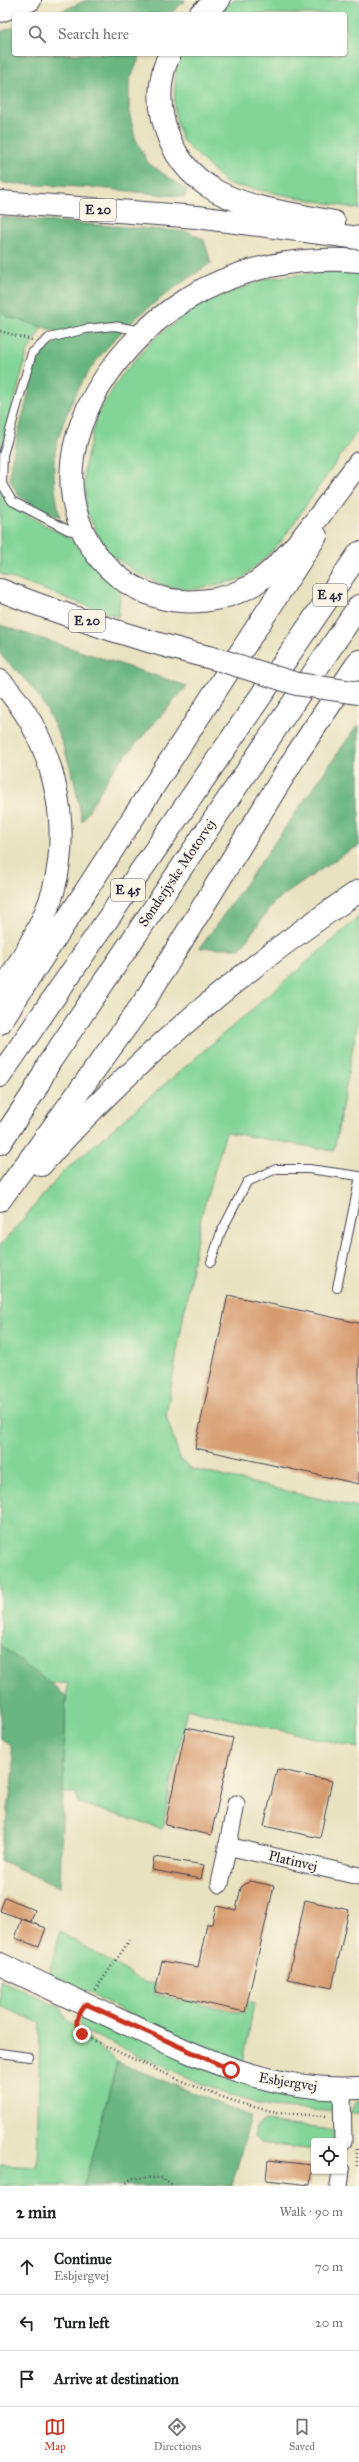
<!DOCTYPE html>
<html lang="en">
<head>
<meta charset="utf-8">
<style>
  :root { --surface:#fff; --page:#f6f6f6; --text:#202124; --muted:#757577; --line:#e0e0e0; --accent:#c8321e }
  body { margin:0; font-family:"IM FELL Great Primer",serif; background:var(--page); color:var(--text) }
  .controls { position:absolute; right:12px; bottom:12px; display:grid; overflow:hidden; border-radius:4px; box-shadow:0 1px 3px #0004 }
  .controls button { width:36px; height:36px; display:grid; place-items:center; padding:0; border:0; border-bottom:1px solid var(--line); background:var(--surface); color:var(--text); font:20px sans-serif }
  .stop { position:absolute; width:12px; height:12px; margin:-9px; border:3px solid #c8321e; border-radius:50%; background:#fff }
  .stop.end { background:#c8321e; border-color:#fff; box-shadow:0 1px 4px #0008 }
  .list { margin:0; padding:0; list-style:none }
  h2 { display:flex; justify-content:space-between; align-items:center; height:52px; margin:0; padding:0 16px; font-size:17px }
  h2 small { font-size:13px; font-weight:400; color:var(--muted) }
  .list li { display:grid; grid-template-columns:26px 1fr auto; gap:12px; align-items:center; box-sizing:border-box; height:56px; padding:0 16px; border-top:1px solid var(--line) }
  .list b { display:block; font-size:15px; white-space:nowrap }
  .list p { margin:0; font-size:13px; white-space:nowrap; color:var(--muted) }
  .list em { font-size:13px; font-style:normal; color:var(--muted) }
  .icon { flex:none; width:22px; height:22px; fill:none; stroke:currentColor; stroke-width:2; stroke-linecap:round; stroke-linejoin:round }
  .map { position:relative; flex:none; width:359px; height:2186px; overflow:hidden }
  .search { position:absolute; background:var(--surface); box-shadow:0 1px 3px #0004; left:12px; right:12px; top:12px; height:44px; display:flex; align-items:center; gap:10px; box-sizing:border-box; padding:0 14px; border-radius:4px; color:var(--muted); font-size:15px }
  .sheet { height:220px; background:var(--surface) }
  nav { display:flex; justify-content:space-around; align-items:center; box-sizing:border-box; height:56px; border-top:1px solid var(--line); background:var(--surface); font-size:11px; color:var(--muted) }
  nav a { display:grid; justify-items:center; gap:2px }
  nav .on { color:var(--accent) }
  .map>svg:first-child { display:block }
  .green { fill:#82d597; stroke:#527c69 }
  .forest { fill:#69b680; stroke:#466c5e }
  .building { fill:#d79b70 }
  .lines { fill:none; stroke-linecap:round; stroke-linejoin:round }
  .service-casing { stroke:#403f4f; stroke-width:10 }
  .minor-casing { stroke:#403f4f; stroke-width:19 }
  .secondary-casing { stroke:#403f4f; stroke-width:24 }
  .motorway-casing { stroke:#403f4f; stroke-width:24 }
  .path { stroke:#403f4f; stroke-width:2.5; stroke-dasharray:1 3; stroke-linecap:butt }
  .service { stroke:#fff; stroke-width:8 }
  .minor { stroke:#fff; stroke-width:17 }
  .secondary { stroke:#fff; stroke-width:22 }
  .motorway { stroke:#fff; stroke-width:22 }
  .motorway-bridge-casing { stroke:#403f4f; stroke-width:24; stroke-linecap:butt }
  .motorway-bridge { stroke:#fff; stroke-width:22 }
  .route { stroke:#c8321e; stroke-width:5 }
  .labels { text-anchor:middle; dominant-baseline:central; stroke-width:3; stroke-linejoin:round; paint-order:stroke }
  .shield { fill:#fcf5e5; stroke:#63616e; stroke-width:1 }
  .shield-label { font-size:13px; font-weight:bold; fill:#22223b }
  .street-label { font-size:14px; fill:#22223b; stroke:#fcf5e5 }
</style>
</head>
<body>
<div class="map">
<svg width="359" height="2186" viewBox="0 0 359 2186">
  <rect width="100%" height="100%" fill="#fcf5e5"/>
  <filter id="ink" filterUnits="userSpaceOnUse"><feTurbulence type="fractalNoise" baseFrequency=".025" numOctaves="2"/><feDisplacementMap in="SourceGraphic" scale="8" xChannelSelector="R" yChannelSelector="G"/><feConvolveMatrix kernelMatrix="1 2 1 2 8 2 1 2 1" color-interpolation-filters="sRGB"/></filter>
  <filter id="wash" filterUnits="userSpaceOnUse"><feTurbulence type="fractalNoise" baseFrequency=".012" numOctaves="4" result="noise"/><feDisplacementMap in="SourceGraphic" scale="16" xChannelSelector="R" yChannelSelector="G"/><feGaussianBlur stdDeviation="0.9" result="paint"/><feColorMatrix in="noise" values="0 0 0 0 0 0 0 0 0 0 0 0 0 0 0 0 0 1.4 0 .05"/><feComposite in="paint" operator="in"/></filter>
  <g filter="url(#wash)">
    <rect width="100%" height="100%" fill="#e9e2c0"/>
    <path class="green" d="M234 0H359V209L227 184 182 140 174 110 176 63 183 54H345V14H215Z
      M344 270 359 273V429L280 543 242 579 195 589 168 587 137 573 105 550 86 510 84 469 97 416 121 376 156 337 203 303 268 278Z
      M0 310 6 316 42 327 27 353 0 457Z
      M0 485 8 505 69 538 121 589 118 617 0 574Z
      M359 917V1014L334 1151 226 1132 201 1217 166 1415 180 1459 192 1469 359 1508V1748L187 1709 162 1829 79 1803 75 1793H63L66 1696 69 1683 50 1684 0 1645V1246L63 1172Z
      M60 1932 146 1983 155 1984 154 1994 244 2013 249 2002 254 2004 243 2064 151 2027 91 1993 49 1974Z
      M0 1980 61 2008 66 2020 117 2062 84 2186H0V2165L37 2167 40 2023 0 2006Z
      M83 2015 325 2096 337 2108 338 2112 270 2107 225 2094 82 2030 79 2023Z
      M359 2100V2113L350 2114 355 2103Z
      M264 2122 333 2130V2141H314V2150L260 2143 254 2137 257 2126Z"/>
    <path class="forest" d="M87 0H186L170 14H55Z
      M14 27V54H141L129 82V111L135 138 148 163 187 190 185 197 99 188 0 183V32Z
      M0 217 189 232 204 240 211 263C150 303 92 346 66 416 59 434 53 453 54 472 54 487 57 503 60 517L33 506 18 495 10 479 11 462 36 364 43 352 58 341 55 331 6 316 0 310Z
      M0 625 187 686 112 771 82 822C75 776 61 728 34 690 24 677 11 666 0 654Z
      M357 726H359V846L345 853 274 902 241 948H200Z
      M0 1645 66 1696 60 1888 0 1860 14 1770 11 1745 0 1738Z
      M117 2062 251 2116 232 2186H84Z"/>
    <g id="blocks">
      <path class="building" d="M228 1295 359 1323V1484L195 1448Z
        M186 1728 233 1738 211 1835 165 1825Z
        M277 1769 332 1781 320 1838 264 1826Z
        M154 1857 204 1865 201 1879 152 1870Z
        M250 1881 274 1886 245 2012 155 1992 162 1961 198 1967 207 1924H212L216 1906 236 1910 241 1887Z
        M5 1897 35 1910 31 1922 0 1911Z
        M305 1900 349 1910 332 1988 288 1979Z
        M22 1919 46 1928 39 1947 15 1938Z
        M268 2160 312 2165 310 2185 266 2180Z"/>
    </g>
  </g>
  <g filter="url(#ink)">
    <use href="#blocks" fill-opacity="0" stroke="#403f4f" stroke-width="1"/>
    <g class="lines">
      <defs>
        <path id="service" d="M82 533 68 530 12 501 2 484 3 455 32 353 49 338 86 329 114 326 143 331
          M211 1262 221 1232 247 1182 276 1169H309L359 1176
          M337 1288 359 1181
          M0 2053 29 2057"/>
        <path id="minor" d="M227 1846 359 1876
          M220 1884 236 1804
          M342 2089 343 2141
          M339 2186 341 2171"/>
        <path id="secondary" d="M0 1964C41 1984 82 2003 123 2022 200 2058 272 2093 359 2088"/>
        <path id="motorway" d="M0 11 30 0
          M200 14 219 0
          M170 54C160 72 158 99 163 119 183 205 262 207 334 222
          M0 202 197 217 359 238
          M359 261C299 256 237 267 185 300 109 348 37 453 89 543 104 568 127 587 155 596 185 606 226 602 254 584 293 558 330 500 359 463
          M0 590C71 618 145 642 220 660
          M0 681C52 735 73 820 53 892 43 926 18 965 0 995
          M0 1023 316 536
          M0 1076 359 553
          M0 1143 34 1092 49 1063 359 606
          M41 1165C134 1060 243 969 359 891
          M0 1200 144 1002 297 754 359 661"/>
      </defs>
      <use href="#service" class="service-casing"/>
      <use href="#minor" class="minor-casing"/>
      <use href="#secondary" class="secondary-casing"/>
      <use href="#motorway" class="motorway-casing"/>
      <path class="path" d="M0 331 32 340
        M95 1990 130 1940
        M76 2019 77 2028 82 2035C138 2060 212 2100 272 2111 290 2114 308 2115 327 2116
        M357 2166V2149
        M124 2186 132 2178H162L173 2186"/>
      <use href="#service" class="service"/>
      <use href="#minor" class="minor"/>
      <use href="#secondary" class="secondary"/>
      <use href="#motorway" class="motorway"/>
      <defs>
        <path id="motorway-bridge" d="M220 660 297 684 359 693"/>
      </defs>
      <use href="#motorway-bridge" class="motorway-bridge-casing"/>
      <use href="#motorway-bridge" class="motorway-bridge"/>
    </g>
  </g>
  <g class="lines" filter="url(#ink)">
    <path class="route" d="M82 2034C72 2023 78 2016 86 2004L231 2070"/>
  </g>
  <g class="labels">
    <g class="shield">
      <rect x="80" y="199" width="36" height="22" rx="3"/>
      <rect x="313" y="584" width="34" height="22" rx="3"/>
      <rect x="69" y="610" width="36" height="22" rx="3"/>
      <rect x="111" y="879" width="34" height="22" rx="3"/>
    </g>
    <g class="shield-label">
      <text x="98" y="210">E 20</text>
      <text x="330" y="595">E 45</text>
      <text x="87" y="621">E 20</text>
      <text x="128" y="890">E 45</text>
    </g>
    <g class="street-label">
      <text transform="translate(177 873) rotate(-56)">Sønderjyske Motorvej</text>
      <text transform="translate(293 1861) rotate(13)">Platinvej</text>
      <text transform="translate(288 2082) rotate(9)">Esbjergvej</text>
    </g>
  </g>
</svg>
<div class="controls">
<button><svg class="icon" aria-label="locate" viewBox="0 0 24 24"><circle cx="12" cy="12" r="6"/><path d="M12 2v4M12 18v4M2 12h4M18 12h4"/></svg></button>
</div>
<div class="stop" style="left:231px;top:2070px"></div>
<div class="stop end" style="left:82px;top:2034px"></div>
<div class="search"><svg class="icon" aria-label="search" viewBox="0 0 24 24"><circle cx="10" cy="10" r="6"/><path d="M15 15l6 6"/></svg>Search here</div>
</div>
<section class="sheet">
<h2>2 min<small>Walk · 90 m</small></h2>
<ul class="list">
<li><svg class="icon" aria-label="ahead" viewBox="0 0 24 24"><path d="M12 20V5M6 11l6-6 6 6"/></svg><div><b>Continue</b><p>Esbjergvej</p></div><em>70 m</em></li>
<li><svg class="icon" aria-label="left" viewBox="0 0 24 24"><path d="M17 20v-9H6M10 6l-5 5 5 5"/></svg><div><b>Turn left</b></div><em>20 m</em></li>
<li><svg class="icon" aria-label="arrive" viewBox="0 0 24 24"><path d="M6 21V4h12l-3 4 3 4H6"/></svg><div><b>Arrive at destination</b></div></li>
</ul>
</section>
<nav>
<a class="on"><svg class="icon" aria-label="map" viewBox="0 0 24 24"><path d="M3 6l6-2 6 2 6-2v14l-6 2-6-2-6 2zM9 4v14M15 6v14"/></svg>Map</a>
<a><svg class="icon" aria-label="directions" viewBox="0 0 24 24"><path d="M12 3l9 9-9 9-9-9zM9 14v-3h6M13 9l2 2-2 2"/></svg>Directions</a>
<a><svg class="icon" aria-label="saved" viewBox="0 0 24 24"><path d="M7 4h10v16l-5-4-5 4z"/></svg>Saved</a>
</nav>
</body>
</html>
